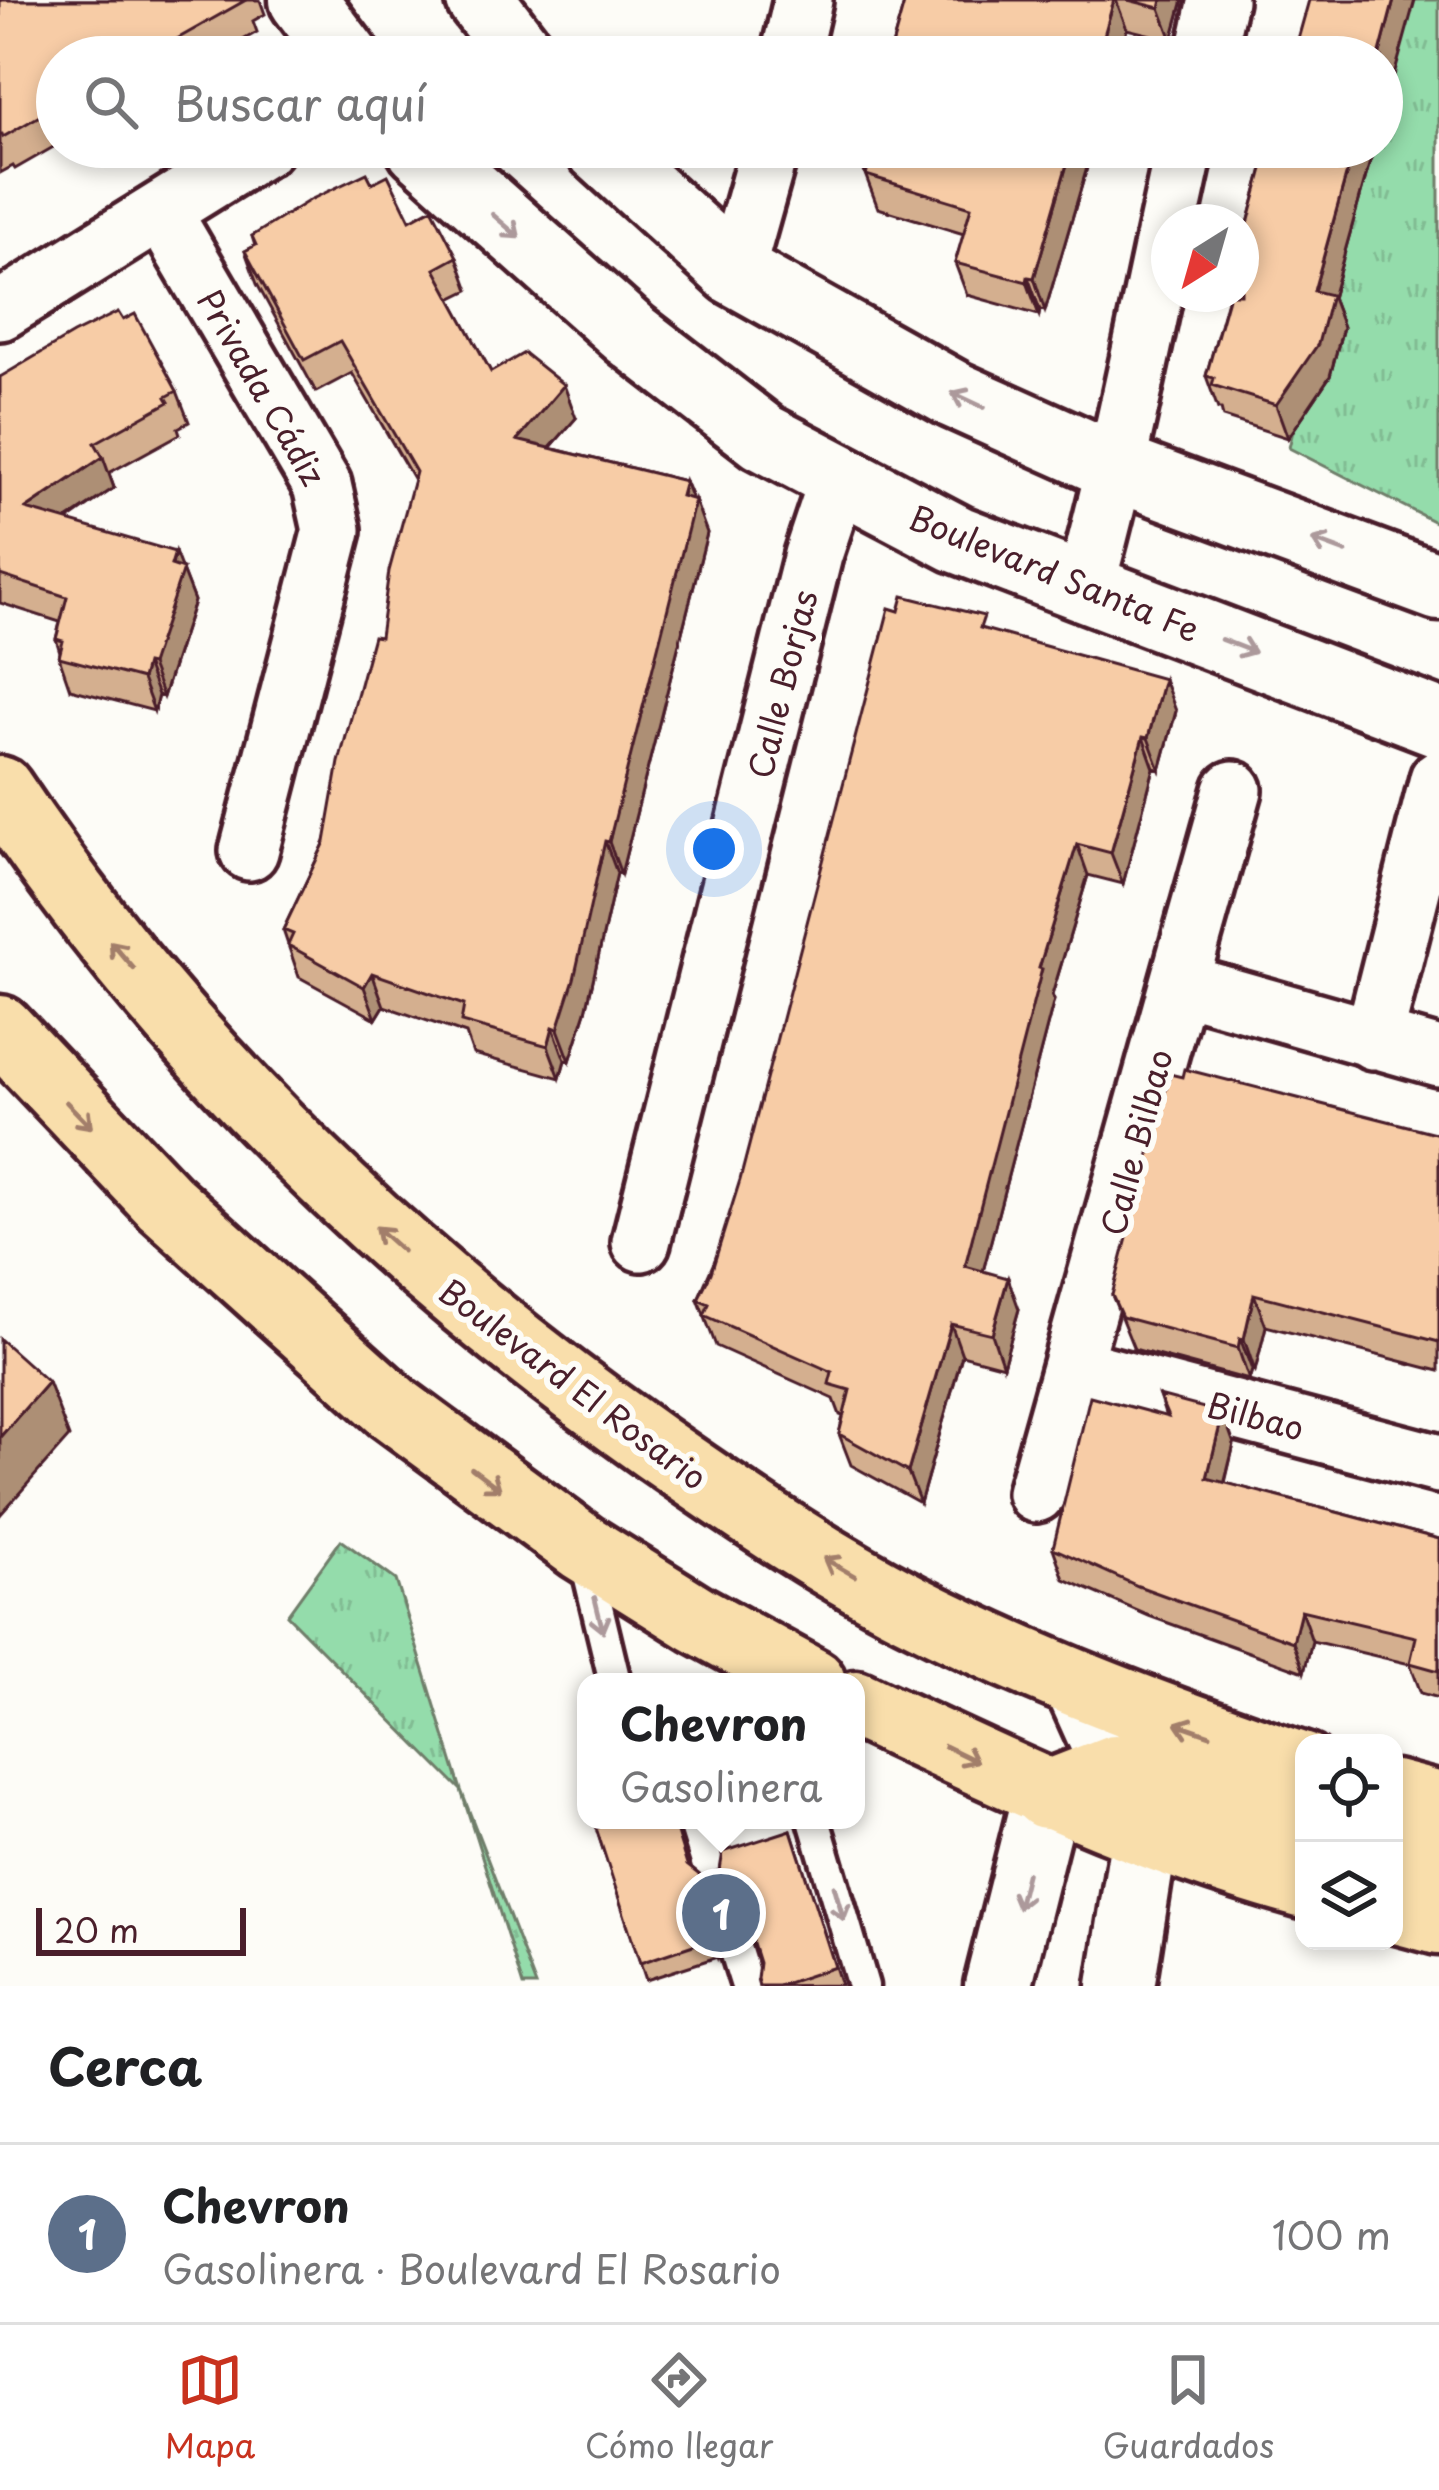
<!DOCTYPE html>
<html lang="es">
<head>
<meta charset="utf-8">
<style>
  :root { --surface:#fff; --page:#f2f2f2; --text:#202124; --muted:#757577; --line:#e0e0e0; --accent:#c8321e }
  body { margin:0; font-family:"Playpen Sans",sans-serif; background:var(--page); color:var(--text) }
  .controls { position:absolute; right:36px; bottom:36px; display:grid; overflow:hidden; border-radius:24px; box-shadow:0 6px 18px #0003 }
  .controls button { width:108px; height:108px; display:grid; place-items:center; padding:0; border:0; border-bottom:3px solid var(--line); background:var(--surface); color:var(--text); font:60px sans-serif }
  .compass { position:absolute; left:1151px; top:204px; width:108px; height:108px; border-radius:50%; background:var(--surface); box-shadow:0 6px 18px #0003; rotate:217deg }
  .scale { position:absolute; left:36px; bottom:30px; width:210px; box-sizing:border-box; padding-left:12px; border:6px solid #4a1f2b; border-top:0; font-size:33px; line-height:42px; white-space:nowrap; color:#4a1f2b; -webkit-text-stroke:9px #fdfcf7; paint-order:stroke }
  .you { position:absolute; left:714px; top:849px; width:42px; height:42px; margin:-30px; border:9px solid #fff; border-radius:50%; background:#1a73e8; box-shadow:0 0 0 18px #1a73e833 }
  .badge { display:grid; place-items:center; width:78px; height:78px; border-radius:50%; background:var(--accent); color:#fff; font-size:39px; font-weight:700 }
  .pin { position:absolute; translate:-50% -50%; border:6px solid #fff; box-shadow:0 3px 12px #0006 }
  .popup { position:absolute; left:577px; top:1673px; width:288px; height:156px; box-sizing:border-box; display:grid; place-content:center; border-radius:24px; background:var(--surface); filter:drop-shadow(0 3px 9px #0005); font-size:39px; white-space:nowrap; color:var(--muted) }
  .popup b { font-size:45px; color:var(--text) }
  .popup::after { content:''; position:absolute; left:50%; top:100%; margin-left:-24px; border:24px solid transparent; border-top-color:var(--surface) }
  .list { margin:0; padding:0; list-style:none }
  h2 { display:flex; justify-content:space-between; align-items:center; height:156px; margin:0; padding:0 48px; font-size:51px }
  h2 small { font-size:39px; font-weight:400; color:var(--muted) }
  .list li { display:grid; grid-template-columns:78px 1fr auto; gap:36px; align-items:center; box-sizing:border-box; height:180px; padding:0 48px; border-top:3px solid var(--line) }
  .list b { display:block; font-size:45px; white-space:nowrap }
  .list p { margin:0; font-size:39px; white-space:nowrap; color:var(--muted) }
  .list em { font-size:39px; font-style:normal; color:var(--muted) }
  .icon { flex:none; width:66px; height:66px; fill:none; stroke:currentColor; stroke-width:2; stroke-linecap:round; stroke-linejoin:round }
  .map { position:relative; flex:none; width:1439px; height:1986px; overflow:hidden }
  .search { position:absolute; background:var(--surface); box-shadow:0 6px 18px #0003; left:36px; right:36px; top:36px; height:132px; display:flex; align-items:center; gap:30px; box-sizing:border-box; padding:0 42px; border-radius:66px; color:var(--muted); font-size:45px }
  .sheet { height:336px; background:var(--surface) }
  nav { display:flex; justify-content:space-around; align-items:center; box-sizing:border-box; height:168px; border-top:3px solid var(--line); background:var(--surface); font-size:33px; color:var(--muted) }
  nav a { display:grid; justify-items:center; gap:6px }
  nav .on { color:var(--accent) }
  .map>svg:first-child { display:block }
  .grass { fill:url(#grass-tufts); stroke:#6f7e6b; stroke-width:3 }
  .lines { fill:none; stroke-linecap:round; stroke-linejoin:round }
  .service-casing { stroke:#4a1f2b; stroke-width:39 }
  .minor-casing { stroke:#4a1f2b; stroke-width:66 }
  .tertiary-casing { stroke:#4a1f2b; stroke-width:75 }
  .secondary-casing { stroke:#4a1f2b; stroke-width:75 }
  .primary-casing { stroke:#4a1f2b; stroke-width:75 }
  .service { stroke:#fdfcf7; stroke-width:30 }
  .minor { stroke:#fdfcf7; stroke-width:57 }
  .tertiary { stroke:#fdfcf7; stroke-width:66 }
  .secondary { stroke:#fdfcf7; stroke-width:66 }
  .primary { stroke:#f9deab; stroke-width:66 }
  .wall { fill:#d4af8f; stroke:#4a1f2b; stroke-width:3 }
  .shaded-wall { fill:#ad8f74; stroke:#4a1f2b; stroke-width:3 }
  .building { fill:#f7cca6; stroke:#4a1f2b; stroke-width:3 }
  .oneway { stroke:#ac999b }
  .oneway2 { stroke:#a27e6b }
  .labels { text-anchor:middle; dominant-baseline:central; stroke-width:12; stroke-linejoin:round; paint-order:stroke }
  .street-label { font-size:33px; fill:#4a1f2b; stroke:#fdfcf7 }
</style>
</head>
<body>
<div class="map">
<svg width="1439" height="1986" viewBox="0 0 1439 1986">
  <defs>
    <pattern id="grass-tufts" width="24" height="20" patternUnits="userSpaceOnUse" patternTransform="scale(3)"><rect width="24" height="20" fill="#94dcab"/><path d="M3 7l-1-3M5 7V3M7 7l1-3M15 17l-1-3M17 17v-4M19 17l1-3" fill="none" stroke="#81bc93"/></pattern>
  </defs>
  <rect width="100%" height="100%" fill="#fdfcf7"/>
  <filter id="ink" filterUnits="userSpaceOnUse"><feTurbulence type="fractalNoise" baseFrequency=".00833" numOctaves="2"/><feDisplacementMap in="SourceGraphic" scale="24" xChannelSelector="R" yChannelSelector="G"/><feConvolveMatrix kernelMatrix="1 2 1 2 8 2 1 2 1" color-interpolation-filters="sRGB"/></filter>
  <g filter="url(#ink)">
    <path class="grass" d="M1393 0H1439V524L1289 448 1359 147H1382V57Z
      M341 1540 396 1580 461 1790 536 1986H523L461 1790 287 1615Z"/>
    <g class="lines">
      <defs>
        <path id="service" d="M584 1553 615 1682
          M694 1820 711 1875
          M814 1820 863 1986
          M736 1951 747 1986"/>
        <path id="minor" d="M790 57 803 0
          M1205 57 1218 0
          M161 211 322 485 332 530 249 851
          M735 272 770 147
          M0 311 264 147
          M1085 587C1125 442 1152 294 1185 147
          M1179 983 1439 1057
          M1373 1040 1439 779
          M641 1242 813 555 839 477
          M1073 1367 1439 1464
          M1036 1493 1233 790"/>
        <path id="tertiary" d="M303 0 346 57
          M480 0 524 57
          M420 147 631 335 763 437 957 539 1439 723
          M598 147 735 272 955 395 1118 468 1439 587"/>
        <path id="secondary" d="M1078 1685 1145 1834 1121 1986
          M998 1986 1046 1795"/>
        <path id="primary" d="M0 790C174 1051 400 1268 656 1448 738 1505 820 1561 909 1607 1036 1672 1170 1721 1304 1767
          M0 1029 164 1202 393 1408 582 1547 697 1619 812 1682
          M856 1704C1003 1774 1146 1842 1304 1885
          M1394 1794 1439 1806
          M1046 1795 1115 1768 1246 1801 1304 1821
          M1394 1853 1439 1868
          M1394 1909 1439 1921"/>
      </defs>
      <use href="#service" class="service-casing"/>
      <use href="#minor" class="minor-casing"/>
      <use href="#tertiary" class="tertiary-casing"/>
      <use href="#secondary" class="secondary-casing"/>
      <use href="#primary" class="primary-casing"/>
      <use href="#service" class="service"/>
      <use href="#minor" class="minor"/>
      <use href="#tertiary" class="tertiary"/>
      <use href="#secondary" class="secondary"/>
      <use href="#primary" class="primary"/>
    </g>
    <path class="wall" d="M0 0H260L265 14 253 21 257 32 213 57H57V145L15 169 13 166 0 173Z
      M905 0H1183L1172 40 1127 29 1119 57H889Z
      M868 147H1093L1045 311 1040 310 1039 315 967 295 955 263 964 234 878 208 862 166Z
      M1269 147H1374L1332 298 1343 327 1330 376 1288 438 1223 417 1221 409H1218L1206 376Z
      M372 183 410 220 457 257 469 290 451 299 491 372 576 418 550 448 685 481 707 533 621 874 617 873 586 1011 570 1061 565 1060 560 1078 473 1054 466 1034 384 1006 376 1019 299 977 283 930 325 842 380 637 414 480 352 373 316 392 257 284 245 251 255 246 252 236Z
      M0 377 177 391 189 422 178 428 180 434 109 473 114 488 67 521 181 568 194 601 163 697 158 695 154 711 70 689 59 657 60 652 56 639 60 622 0 603Z
      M989 631 1176 711 1160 770 1154 768 1123 884 1088 875 1052 995 1054 1000 983 1271 1019 1309 1003 1366 962 1355 920 1503 851 1465 839 1434 843 1416 840 1415 834 1399 716 1346 698 1299Z
      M1439 1134V1371L1266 1326 1255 1371 1252 1370 1249 1380 1134 1349 1112 1295Z
      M1159 1396 1234 1444 1225 1483 1439 1539V1698L1421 1693 1410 1664 1312 1641 1304 1672 1149 1616 1064 1579 1053 1548 1166 1417Z
      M621 1820H674L688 1866 702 1877 720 1870 791 1830 841 1985 759 1986V1963L753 1944 739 1932 721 1939 717 1957 646 1980 596 1828Z"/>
    <path class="shaded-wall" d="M1114 0H1116L1127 29 1119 57H1098Z
      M1162 0H1183L1172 40 1160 8Z
      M1394 0H1415L1382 119V57H1379Z
      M1072 147H1093L1045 311 1034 278Z
      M1354 147H1374L1332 298 1343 327 1330 376 1288 438 1276 405 1314 291Z
      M1028 277 1040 310 1039 315 1027 282Z
      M564 385 576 418 529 472 517 440Z
      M103 457 114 488 37 540 26 509Z
      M685 481 694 505 695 500 707 533 621 874 609 842Z
      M175 552 194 601 163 697 151 665Z
      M146 664 158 695 154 711 142 679Z
      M1164 679 1176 711 1160 770 1148 738Z
      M1143 737 1154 768 1123 884 1111 853Z
      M605 841 617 873 586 1011 570 1061 558 1029Z
      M1077 844 1088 875 1052 995 1054 1000 976 1298 965 1266 1039 968Z
      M372 973 384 1006 376 1019 364 987Z
      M553 1027 565 1060 560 1078 548 1046Z
      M1008 1278 1019 1309 1003 1366 992 1334Z
      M1254 1294 1266 1326 1255 1371 1244 1339Z
      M951 1324 962 1355 920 1503 908 1472Z
      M1240 1338 1252 1370 1249 1380 1238 1348Z
      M48 1382 69 1437 0 1515V1437Z
      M1223 1413 1234 1444 1218 1509 1207 1478Z
      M1301 1610 1312 1641 1304 1672 1293 1642Z
      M715 1922 721 1939 717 1957 711 1939Z"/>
    <path class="building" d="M0 0H246L145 57H57V106L3 137 2 134H0Z
      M905 0H1114L1098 57H889Z
      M1128 0H1162L1160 8Z
      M1309 0H1394L1379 57H1293Z
      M868 147H1072L1034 278 1028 277 1027 282 955 263 971 207 866 175 868 168 862 166Z
      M1269 147H1354L1314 291 1331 295 1318 344 1276 405 1212 385 1214 378 1206 376 1229 294H1241V249Z
      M367 173 372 183 388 175 410 220 432 208 457 257 435 269 491 372 524 353 564 385 517 440 685 481 681 496 695 500 609 842 605 841 574 979 558 1029 553 1027 548 1046 461 1022 464 1005 372 973 364 987 288 945 293 934 283 930 325 842 339 762 373 636 380 637 389 571 416 472 340 341 304 360 245 251 256 245 252 236 310 200Z
      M118 312 123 320 135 314 177 391 166 397 169 402 95 443 103 457 26 509 175 552 171 565 183 569 151 665 146 664 142 679 59 657 63 641 56 639 67 597 0 575V377L73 334Z
      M903 596 984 616 980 628 1164 679 1148 738 1143 737 1111 853 1077 844 1039 968 1042 969 965 1266 1008 1278 992 1334 951 1324 908 1472 839 1434 850 1390 829 1384 832 1372 704 1315 709 1304 698 1299 711 1273 740 1180 889 608 899 611Z
      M1184 1069 1439 1134V1342L1254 1294 1244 1339 1240 1338 1238 1348 1122 1317 1112 1295 1170 1074 1182 1077Z
      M0 1339 48 1382 0 1437Z
      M1090 1396 1168 1417 1159 1396 1223 1413 1207 1478 1439 1539V1671L1410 1663 1416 1637 1301 1610 1293 1642 1138 1586 1053 1548Z
      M621 1820H673L687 1865 702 1877 720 1870 723 1852 791 1830 835 1967 778 1986H759L757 1979 759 1963 748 1928 733 1915 715 1922 711 1939 640 1963 596 1828Z"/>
    <defs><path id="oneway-shaft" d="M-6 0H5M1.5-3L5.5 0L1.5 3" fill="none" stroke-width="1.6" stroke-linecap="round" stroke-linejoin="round" transform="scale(3)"/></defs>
    <g class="oneway">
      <use href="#oneway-shaft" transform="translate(506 226) rotate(41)"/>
      <use href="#oneway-shaft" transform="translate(968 400) rotate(-155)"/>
      <use href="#oneway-shaft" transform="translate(1329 546) rotate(-160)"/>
      <use href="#oneway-shaft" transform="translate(1238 646) rotate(21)"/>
      <use href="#oneway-shaft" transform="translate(599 1615) rotate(76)"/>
      <use href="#oneway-shaft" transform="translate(1022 1891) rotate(104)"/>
      <use href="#oneway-shaft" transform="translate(839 1903) rotate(74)"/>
    </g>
    <g class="oneway2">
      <use href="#oneway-shaft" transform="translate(122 955) rotate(-131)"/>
      <use href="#oneway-shaft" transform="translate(79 1115) rotate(46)"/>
      <use href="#oneway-shaft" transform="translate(389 1239) rotate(-138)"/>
      <use href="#oneway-shaft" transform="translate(486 1479) rotate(37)"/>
      <use href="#oneway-shaft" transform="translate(839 1567) rotate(-150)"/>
      <use href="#oneway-shaft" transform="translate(1193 1729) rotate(-161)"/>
      <use href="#oneway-shaft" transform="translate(961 1754) rotate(26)"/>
    </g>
  </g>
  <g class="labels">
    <g class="street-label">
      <text transform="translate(263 387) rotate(60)">Privada Cádiz</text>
      <text transform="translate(1055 572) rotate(22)">Boulevard Santa Fe</text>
      <text transform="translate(781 684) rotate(-76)">Calle Borjas</text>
      <text transform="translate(1135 1142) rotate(-75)">Calle Bilbao</text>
      <text transform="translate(574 1383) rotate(37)">Boulevard El Rosario</text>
      <text transform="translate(1256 1415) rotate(15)">Bilbao</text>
    </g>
  </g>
</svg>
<div class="controls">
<button><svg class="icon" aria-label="locate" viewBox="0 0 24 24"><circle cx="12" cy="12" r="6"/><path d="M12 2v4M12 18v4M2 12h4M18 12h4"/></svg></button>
<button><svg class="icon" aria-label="layers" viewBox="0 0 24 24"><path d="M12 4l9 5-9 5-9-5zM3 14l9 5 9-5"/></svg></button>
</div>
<svg class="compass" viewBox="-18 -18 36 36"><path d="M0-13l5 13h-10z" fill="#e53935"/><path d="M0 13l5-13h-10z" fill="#757577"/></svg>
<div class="scale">20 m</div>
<div class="you"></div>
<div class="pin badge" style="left:721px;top:1913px;background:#5c6f8a">1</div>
<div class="popup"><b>Chevron</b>Gasolinera</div>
<div class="search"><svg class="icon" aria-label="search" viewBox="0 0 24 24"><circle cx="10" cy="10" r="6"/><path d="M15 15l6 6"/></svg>Buscar aquí</div>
</div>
<section class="sheet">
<h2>Cerca<small></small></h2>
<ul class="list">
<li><span class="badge" style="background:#5c6f8a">1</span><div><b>Chevron</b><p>Gasolinera · Boulevard El Rosario</p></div><em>100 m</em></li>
</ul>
</section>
<nav>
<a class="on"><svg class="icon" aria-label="map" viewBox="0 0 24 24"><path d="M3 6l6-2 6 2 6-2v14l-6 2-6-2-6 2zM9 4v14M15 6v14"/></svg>Mapa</a>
<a><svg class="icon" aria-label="directions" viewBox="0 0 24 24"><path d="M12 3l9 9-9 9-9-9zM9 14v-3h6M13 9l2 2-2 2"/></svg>Cómo llegar</a>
<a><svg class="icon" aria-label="saved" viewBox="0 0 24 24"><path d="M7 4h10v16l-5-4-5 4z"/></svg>Guardados</a>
</nav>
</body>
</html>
